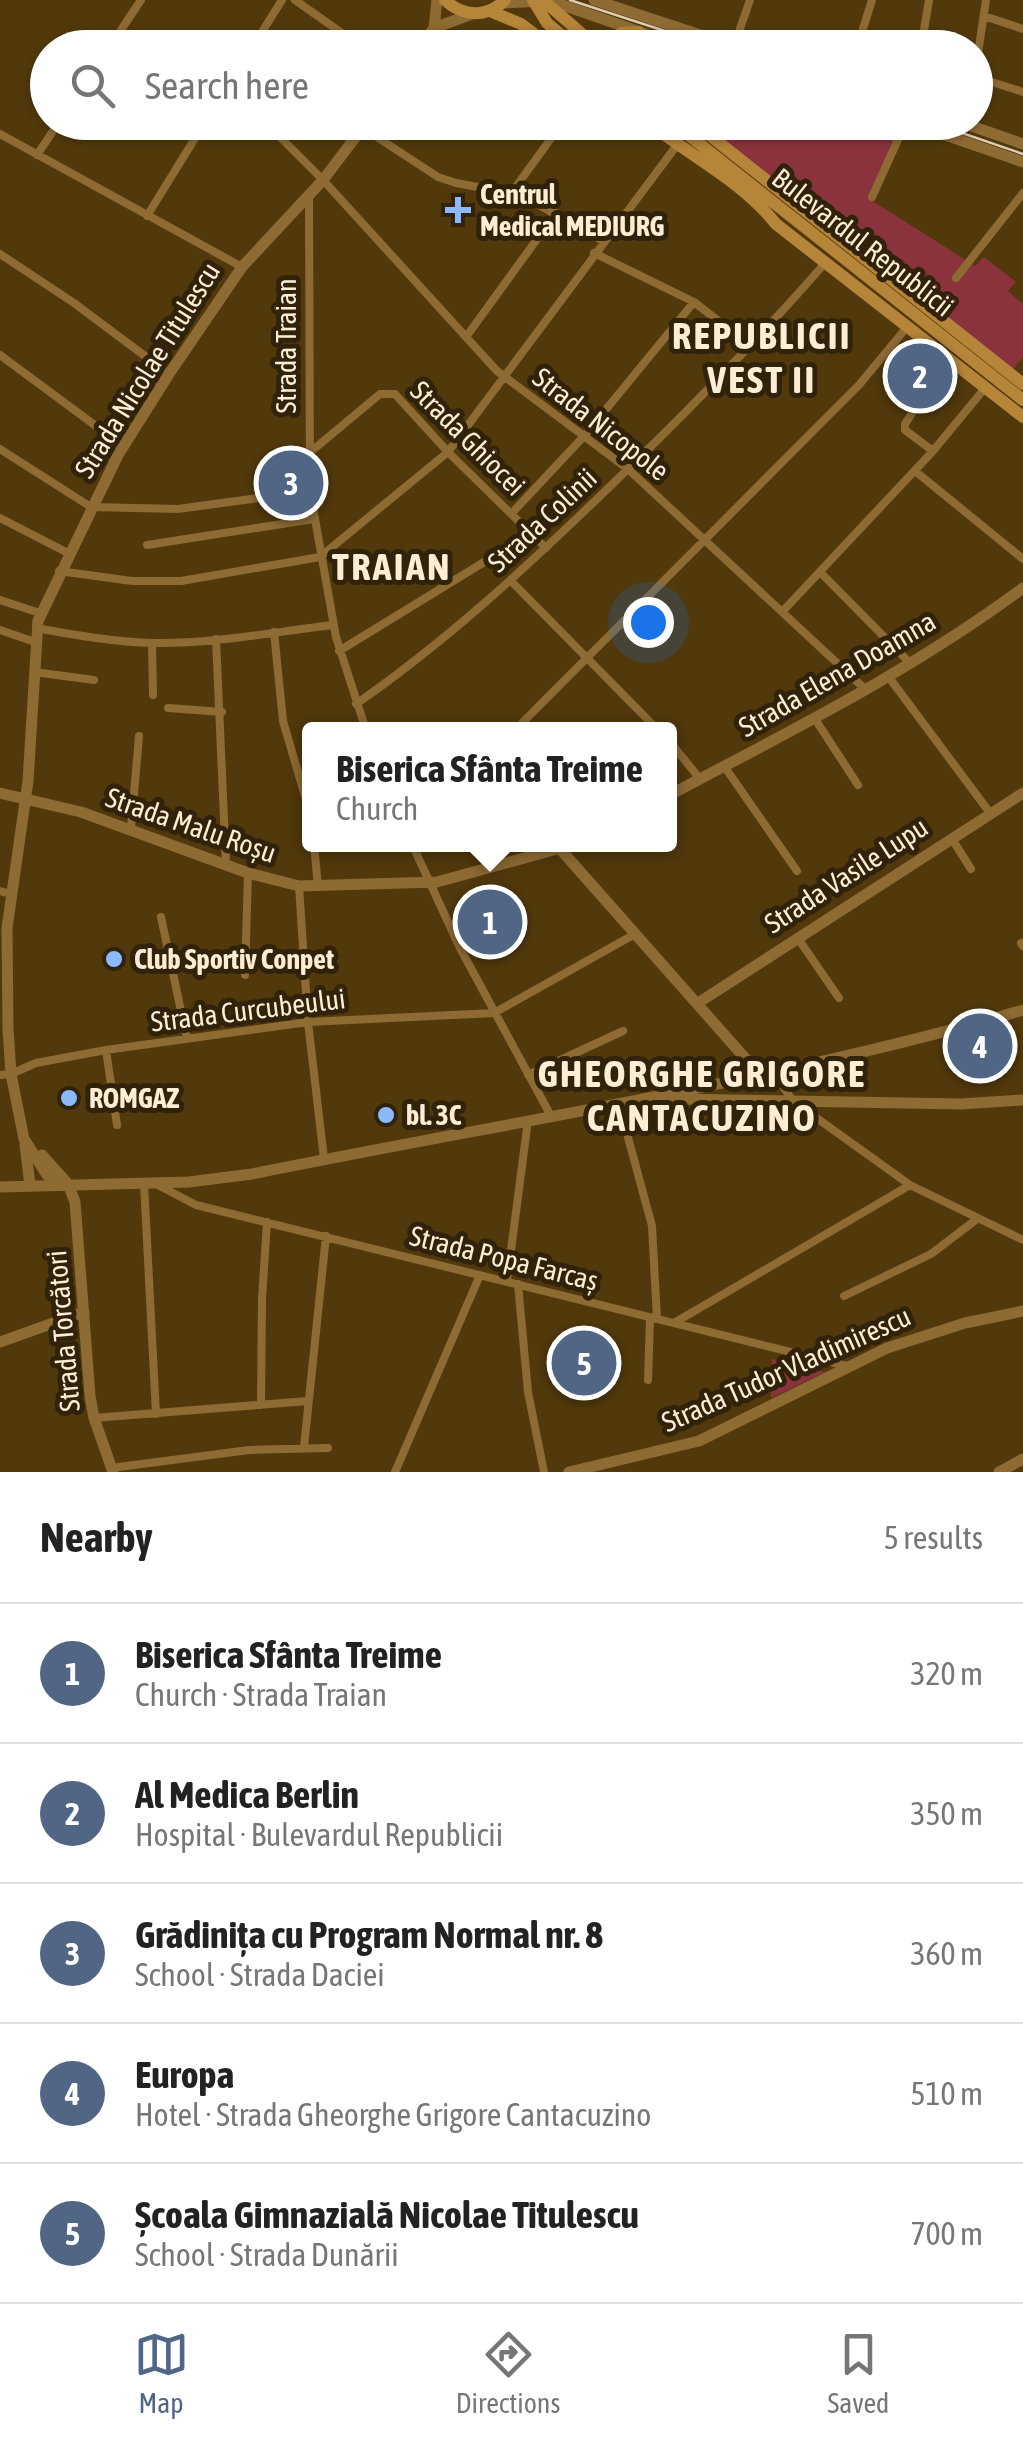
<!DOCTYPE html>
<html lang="en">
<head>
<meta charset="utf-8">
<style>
  :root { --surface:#fff; --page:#f6f6f6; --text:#222; --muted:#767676; --line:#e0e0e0; --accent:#516684 }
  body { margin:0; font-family:"Asap Condensed",sans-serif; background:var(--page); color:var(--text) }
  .you { position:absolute; left:648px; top:622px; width:35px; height:35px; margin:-25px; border:8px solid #fff; border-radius:50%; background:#1a73e8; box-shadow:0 0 0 15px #1a73e833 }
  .badge { display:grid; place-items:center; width:65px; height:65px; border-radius:50%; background:var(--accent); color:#fff; font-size:32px; font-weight:700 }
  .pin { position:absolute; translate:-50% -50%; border:5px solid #fff; box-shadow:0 2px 10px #0006 }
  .popup { position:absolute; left:302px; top:722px; width:375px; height:130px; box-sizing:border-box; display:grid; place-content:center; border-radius:10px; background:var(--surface); filter:drop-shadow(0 2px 8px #0005); font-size:32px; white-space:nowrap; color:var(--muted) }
  .popup b { font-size:38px; color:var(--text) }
  .popup::after { content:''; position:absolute; left:50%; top:100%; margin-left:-20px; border:20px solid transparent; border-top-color:var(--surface) }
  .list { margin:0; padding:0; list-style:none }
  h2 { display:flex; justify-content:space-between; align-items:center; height:130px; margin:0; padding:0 40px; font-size:42px }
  h2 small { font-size:32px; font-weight:400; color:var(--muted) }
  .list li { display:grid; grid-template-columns:65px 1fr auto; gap:30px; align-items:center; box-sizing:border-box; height:140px; padding:0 40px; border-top:2px solid var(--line) }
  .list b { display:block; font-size:38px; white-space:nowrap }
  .list p { margin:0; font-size:32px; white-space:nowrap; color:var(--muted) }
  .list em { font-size:32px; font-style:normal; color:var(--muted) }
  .icon { flex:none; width:55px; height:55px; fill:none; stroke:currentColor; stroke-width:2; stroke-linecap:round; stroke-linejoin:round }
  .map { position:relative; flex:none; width:1023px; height:1472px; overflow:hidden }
  .search { position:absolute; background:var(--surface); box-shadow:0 2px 8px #0004; left:30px; right:30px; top:30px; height:110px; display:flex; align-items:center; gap:25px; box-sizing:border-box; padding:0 35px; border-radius:55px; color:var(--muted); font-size:38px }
  .sheet { height:830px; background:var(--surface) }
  nav { display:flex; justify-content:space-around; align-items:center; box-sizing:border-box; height:140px; border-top:2px solid var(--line); background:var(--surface); font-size:28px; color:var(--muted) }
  nav a { display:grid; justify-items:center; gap:5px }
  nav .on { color:var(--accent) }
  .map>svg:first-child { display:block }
  .green { fill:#8b333d }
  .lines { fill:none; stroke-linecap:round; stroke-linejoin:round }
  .street { stroke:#8f6b34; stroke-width:8 }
  .secondary { stroke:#8f6b34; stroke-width:11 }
  .primary { stroke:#b58539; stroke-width:12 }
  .tram { stroke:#deccb1; stroke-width:2.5 }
  .poi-dot { fill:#8abafc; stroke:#31220b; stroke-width:4 }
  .labels { text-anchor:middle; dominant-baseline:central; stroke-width:10; stroke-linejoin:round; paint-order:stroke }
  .poi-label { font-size:28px; font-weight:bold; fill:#fdedd6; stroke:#31220b; text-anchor:start }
  .street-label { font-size:28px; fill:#fdedd6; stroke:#31220b }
  .district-label { font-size:38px; font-weight:bold; letter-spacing:2.5px; fill:#fdedd6; stroke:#31220b }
</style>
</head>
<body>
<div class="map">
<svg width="1023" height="1472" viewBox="0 0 1023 1472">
  <rect width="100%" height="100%" fill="#52390c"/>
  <path class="green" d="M872 122 898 132 868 198 975 266 984 257 1016 282 1008 291 1023 304V357L1013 369 702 123Z
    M772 1359 825 1372 771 1398Z"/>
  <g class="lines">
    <path class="street" d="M295 0 363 48
      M984 16 1023 29
      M860 36 891 48
      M734 46 750 0
      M109 48 141 0
      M252 48 282 0
      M857 48 872 0
      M921 48 929 0
      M976 67 986 0
      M976 77 1023 92
      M265 122 323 180 497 371 628 469 865 689
      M363 128 438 177 456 183 521 195 603 241
      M0 134 242 267
      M37 155 59 122
      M512 192 563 122
      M309 195 310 491 336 637 366 730
      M872 197 906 122
      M147 216 205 122
      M594 253 694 302 752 347
      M0 254 74 303 169 374
      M956 278 1023 193
      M466 337 556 213
      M0 355 123 446
      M902 395 916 407 905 424V430L933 451
      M0 449 91 507 178 509 310 491
      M308 454 380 394H395L448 452 546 548
      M915 471 1023 559
      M512 513 585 435 694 302
      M0 518 68 553
      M147 545 314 519
      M59 571 132 581H181L320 557 448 452 677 145
      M820 572 910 663
      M511 581 658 730
      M0 600 40 613
      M782 612 933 451 985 388
      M36 628C75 635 114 642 153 643 213 644 273 632 333 625
      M0 630 35 642
      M274 632 283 721 310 813
      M216 639 226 864
      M152 643 153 695
      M339 651 494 556 527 529
      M34 672 94 680
      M888 676 990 813
      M356 704C444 643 521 572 598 498 677 422 753 346 825 263
      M168 708 222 712
      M815 719 858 785
      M515 730 859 385 907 327
      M670 742 700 779
      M724 766 797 871
      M131 828 139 736
      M952 839 971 869
      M314 844 318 887
      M412 844 460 948 551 1116
      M299 886 308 1022 324 1159
      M0 891 11 894
      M161 917 187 1039
      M797 937 839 998
      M1021 943 1023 946
      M245 975 248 873
      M106 1050 117 1125
      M773 1072 793 1101 910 1185 1023 1240
      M0 1075 11 1074 36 1063 106 1050 308 1022 494 1013 635 934
      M528 1075 623 1031
      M619 1104 652 1226 657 1319
      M144 1183 156 1414
      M156 1184 196 1205 847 1366
      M507 1281 528 1120
      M518 1284 528 1392 544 1472
      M844 1296 931 1254 977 1219
      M674 1323 910 1185
      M648 1380 650 1318
      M261 1405 262 1299 267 1222
      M94 1418 308 1401
      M304 1447 326 1236
      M111 1468 249 1450 328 1448
      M395 1472 480 1275"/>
    <path class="secondary" d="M594 0 740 48
      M502 3 544 1 560 4 686 48
      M434 28 472 14
      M420 48 434 28 437 0
      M908 122 1023 162
      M960 122 1023 144
      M0 793 81 812 248 873 299 886 437 882 575 844
      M670 795C790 731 913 670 1023 588
      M561 850 760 1075
      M698 1003 1023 793
      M672 1099 961 1104 1023 1100
      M25 1144 30 1186
      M42 1155 68 1184 75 1202 90 1396 94 1418 113 1472
      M68 1184 47 1175 24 1139 11 1074 8 1029 7 928 28 781 38 621 118 455 169 374 242 267 323 180 367 122
      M0 1187 189 1182 252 1174C509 1122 770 1083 1023 1010
      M0 1342 84 1312
      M569 1472 699 1441 887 1348 965 1323 1023 1311
      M999 1472 1023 1459"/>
    <path class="primary" d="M445 0C463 17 487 18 505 0
      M533 0 547 23 577 48
      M543 0 598 48
      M490 11 521 24 553 48
      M613 48 621 33 639 32
      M648 122C690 156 742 181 776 224L1023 417
      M672 122 1023 400
      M693 122 1023 384"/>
    <path class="tram" d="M570 0 717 48
      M930 122 1023 154"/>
  </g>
  <g class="poi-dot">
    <path d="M453 195h10v10h10v10h-10v10h-10v-10h-10v-10h10z"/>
    <circle cx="114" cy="959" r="10"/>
    <circle cx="69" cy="1098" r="10"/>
    <circle cx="386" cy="1115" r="10"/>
  </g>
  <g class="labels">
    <g class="poi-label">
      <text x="480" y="194">Centrul<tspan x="480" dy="32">Medical MEDIURG</tspan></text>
      <text x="134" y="959">Club Sportiv Conpet</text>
      <text x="89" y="1098">ROMGAZ</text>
      <text x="406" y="1115">bl. 3C</text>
    </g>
    <g class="street-label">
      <text transform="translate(863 242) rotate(38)">Bulevardul Republicii</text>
      <text transform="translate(286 346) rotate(-90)">Strada Traian</text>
      <text transform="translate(147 370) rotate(-58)">Strada Nicolae Titulescu</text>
      <text transform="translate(601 424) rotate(38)">Strada Nicopole</text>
      <text transform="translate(468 438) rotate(45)">Strada Ghiocei</text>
      <text transform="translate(542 520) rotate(-43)">Strada Colinii</text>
      <text transform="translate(837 674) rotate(-30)">Strada Elena Doamna</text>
      <text transform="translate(191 825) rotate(19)">Strada Malu Roșu</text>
      <text transform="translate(846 875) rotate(-33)">Strada Vasile Lupu</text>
      <text transform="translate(248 1010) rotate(-7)">Strada Curcubeului</text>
      <text transform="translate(504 1258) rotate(14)">Strada Popa Farcaș</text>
      <text transform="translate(63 1331) rotate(-95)">Strada Torcători</text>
      <text transform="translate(786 1369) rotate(-24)">Strada Tudor Vladimirescu</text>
    </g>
    <g class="district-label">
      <text x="762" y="335">REPUBLICII<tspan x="762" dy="44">VEST II</tspan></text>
      <text x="392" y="566">TRAIAN</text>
      <text x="702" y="1073">GHEORGHE GRIGORE<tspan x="702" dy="44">CANTACUZINO</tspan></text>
    </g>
  </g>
</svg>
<div class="you"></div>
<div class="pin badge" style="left:490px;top:922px">1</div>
<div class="popup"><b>Biserica Sfânta Treime</b>Church</div>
<div class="pin badge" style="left:920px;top:376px">2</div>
<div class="pin badge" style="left:291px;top:483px">3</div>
<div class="pin badge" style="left:980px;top:1046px">4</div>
<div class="pin badge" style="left:584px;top:1363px">5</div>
<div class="search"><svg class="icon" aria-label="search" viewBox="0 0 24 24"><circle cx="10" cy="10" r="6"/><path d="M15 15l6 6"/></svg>Search here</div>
</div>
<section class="sheet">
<h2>Nearby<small>5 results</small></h2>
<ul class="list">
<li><span class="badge">1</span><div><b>Biserica Sfânta Treime</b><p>Church · Strada Traian</p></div><em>320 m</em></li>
<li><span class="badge">2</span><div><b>Al Medica Berlin</b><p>Hospital · Bulevardul Republicii</p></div><em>350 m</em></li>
<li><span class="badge">3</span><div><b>Grădinița cu Program Normal nr. 8</b><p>School · Strada Daciei</p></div><em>360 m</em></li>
<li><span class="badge">4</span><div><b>Europa</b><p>Hotel · Strada Gheorghe Grigore Cantacuzino</p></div><em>510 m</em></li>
<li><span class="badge">5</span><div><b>Școala Gimnazială Nicolae Titulescu</b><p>School · Strada Dunării</p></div><em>700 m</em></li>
</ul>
</section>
<nav>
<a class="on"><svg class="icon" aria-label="map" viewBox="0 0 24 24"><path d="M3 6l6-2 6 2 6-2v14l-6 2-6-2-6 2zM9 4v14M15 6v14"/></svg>Map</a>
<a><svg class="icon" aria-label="directions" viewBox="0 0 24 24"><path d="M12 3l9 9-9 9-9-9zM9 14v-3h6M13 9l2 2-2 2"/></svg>Directions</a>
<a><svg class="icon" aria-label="saved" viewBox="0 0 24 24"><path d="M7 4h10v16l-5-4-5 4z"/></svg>Saved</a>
</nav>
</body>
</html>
